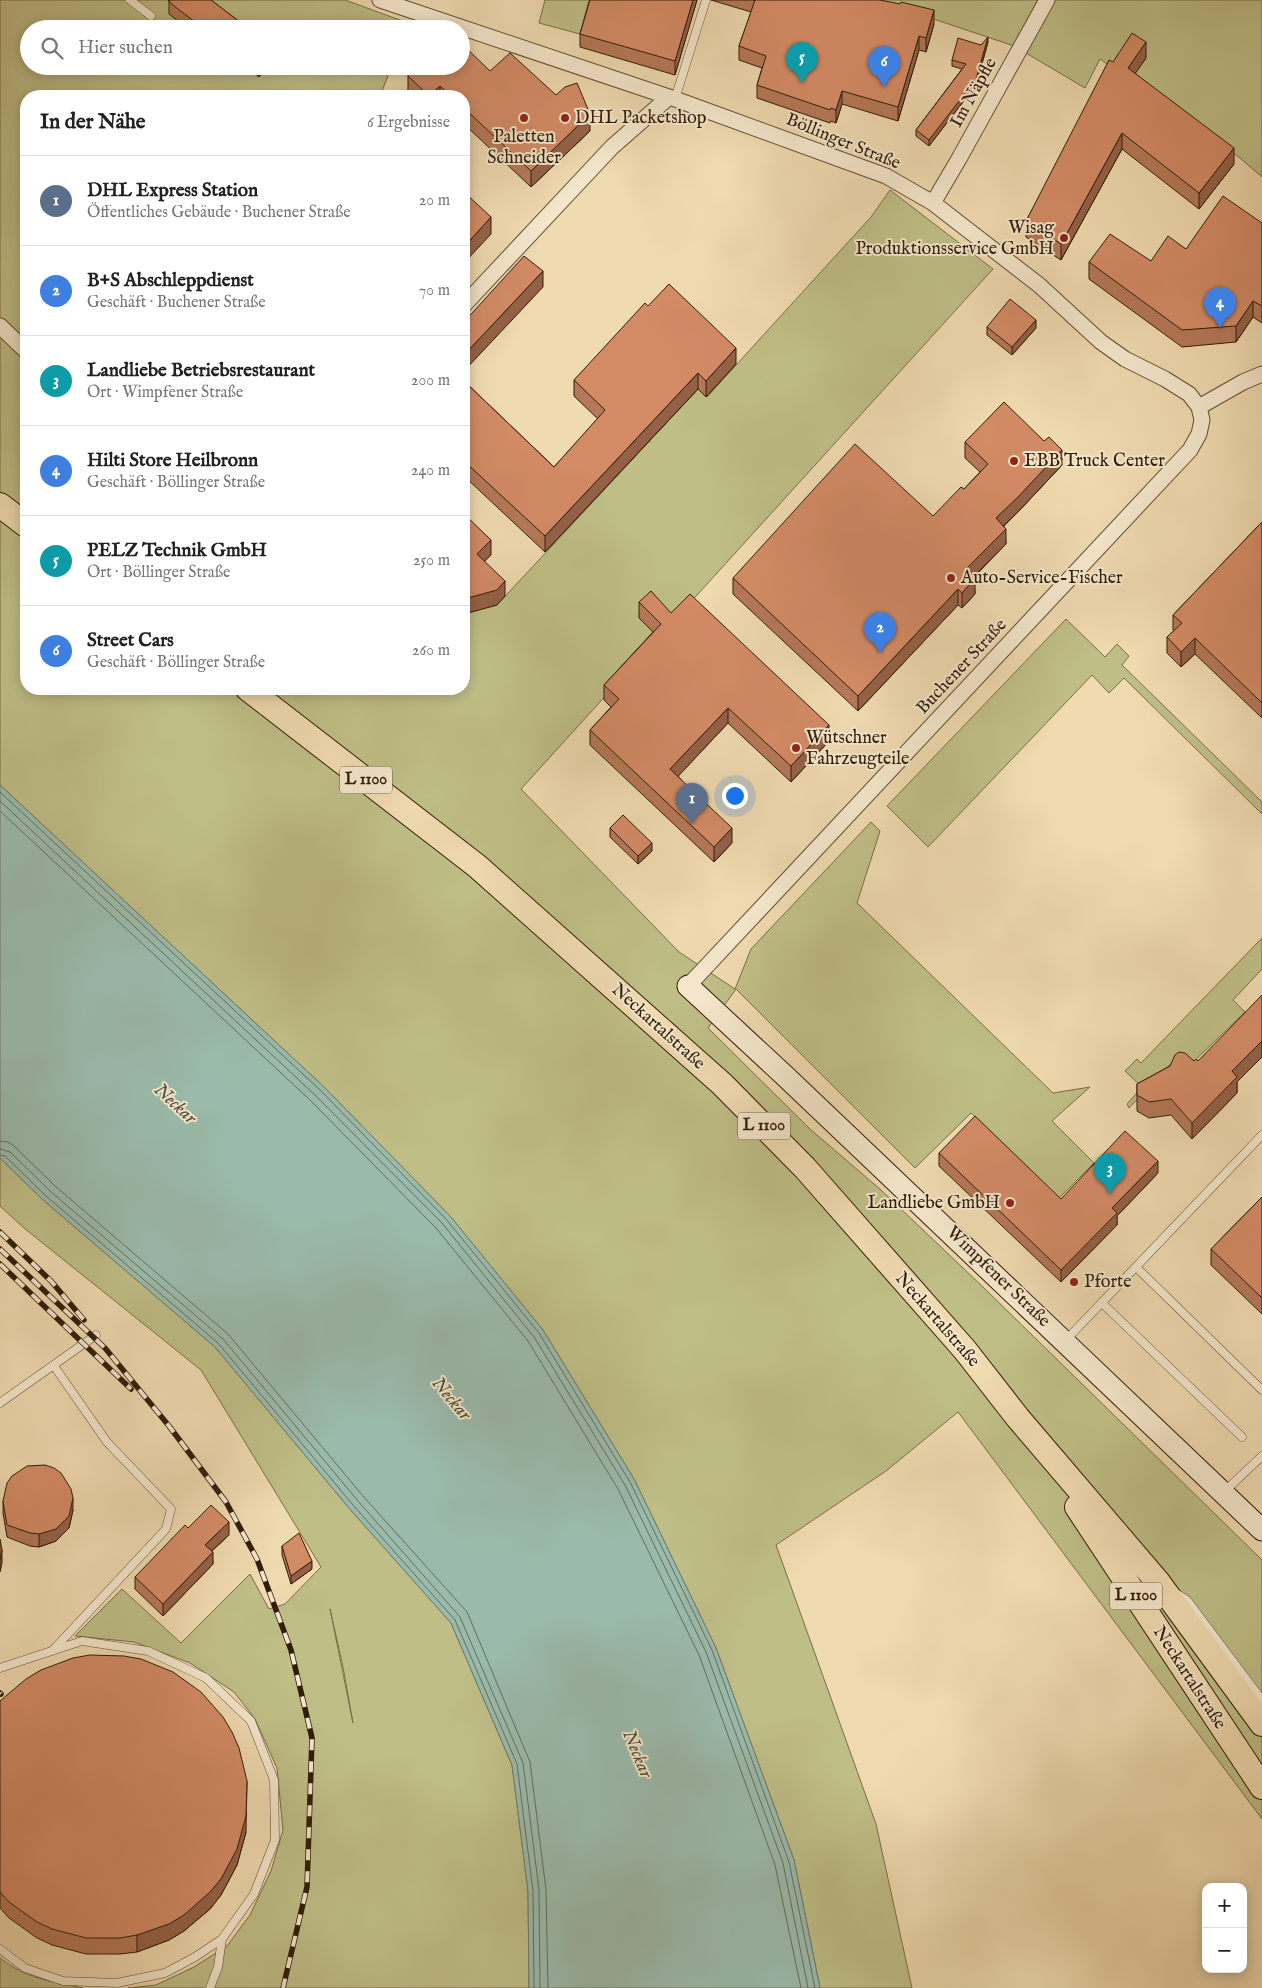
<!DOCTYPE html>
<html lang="de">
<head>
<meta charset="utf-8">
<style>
  :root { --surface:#fff; --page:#f6f6f6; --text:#222; --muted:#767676; --line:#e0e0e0; --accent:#0b8043 }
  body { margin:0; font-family:"IM FELL English",serif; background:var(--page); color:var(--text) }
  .controls { position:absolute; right:15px; bottom:15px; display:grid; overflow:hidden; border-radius:10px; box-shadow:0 2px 12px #0003 }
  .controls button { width:45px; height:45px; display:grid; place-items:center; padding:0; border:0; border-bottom:1px solid var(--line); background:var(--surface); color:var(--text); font:25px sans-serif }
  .you { position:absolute; left:734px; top:795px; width:18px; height:18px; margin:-12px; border:4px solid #fff; border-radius:50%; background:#1a73e8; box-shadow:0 0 0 8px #1a73e833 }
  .badge { display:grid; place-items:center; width:32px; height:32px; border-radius:50%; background:var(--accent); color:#fff; font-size:16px; font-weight:700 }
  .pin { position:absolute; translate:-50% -41px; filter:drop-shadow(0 1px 2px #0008) }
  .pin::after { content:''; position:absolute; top:26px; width:18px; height:15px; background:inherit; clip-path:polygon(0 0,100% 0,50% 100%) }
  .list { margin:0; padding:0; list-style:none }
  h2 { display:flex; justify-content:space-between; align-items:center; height:65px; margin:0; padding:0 20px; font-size:21px }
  h2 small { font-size:16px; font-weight:400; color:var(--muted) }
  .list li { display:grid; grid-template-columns:32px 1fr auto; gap:15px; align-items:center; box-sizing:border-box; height:90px; padding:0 20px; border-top:1px solid var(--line) }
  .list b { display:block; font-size:19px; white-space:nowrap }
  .list p { margin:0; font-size:16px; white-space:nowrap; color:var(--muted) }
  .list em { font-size:16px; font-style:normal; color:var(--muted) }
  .icon { flex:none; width:28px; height:28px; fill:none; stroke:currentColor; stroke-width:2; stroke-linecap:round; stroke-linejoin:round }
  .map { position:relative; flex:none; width:1262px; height:1988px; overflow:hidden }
  .search { position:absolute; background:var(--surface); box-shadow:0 2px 12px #0003; left:20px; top:20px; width:450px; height:55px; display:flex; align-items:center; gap:12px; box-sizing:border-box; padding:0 18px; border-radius:28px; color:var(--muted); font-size:19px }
  .panel { position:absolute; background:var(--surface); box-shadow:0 2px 12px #0003; left:20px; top:90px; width:450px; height:605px; border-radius:20px }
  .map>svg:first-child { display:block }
  .green { fill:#bfbe87; stroke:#786d48; fill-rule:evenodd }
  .water { fill:#9abbac; stroke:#707b6a }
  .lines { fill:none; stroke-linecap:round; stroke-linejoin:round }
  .shore { stroke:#656c5a; stroke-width:1 }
  .lane-casing { stroke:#604c32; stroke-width:9 }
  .street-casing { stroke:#604c32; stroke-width:17 }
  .secondary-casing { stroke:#301c08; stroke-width:23 }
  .primary-casing { stroke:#301c08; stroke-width:26 }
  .lane { stroke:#f5e7cc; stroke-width:8 }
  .street { stroke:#f5e7cc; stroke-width:15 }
  .secondary { stroke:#f5e7cc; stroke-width:21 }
  .primary { stroke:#f0dab0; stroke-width:24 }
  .rail-casing { stroke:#301c08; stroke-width:5.5 }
  .rail { stroke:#f5e7cc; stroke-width:4; stroke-dasharray:11; stroke-linecap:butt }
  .wall { fill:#b57858; stroke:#301c08 }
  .shaded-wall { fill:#946147; stroke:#301c08 }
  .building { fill:#d38b66; stroke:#301c08 }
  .poi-dot { fill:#8f2418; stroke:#f5e7cc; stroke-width:2 }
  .labels { text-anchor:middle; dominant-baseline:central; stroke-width:4; stroke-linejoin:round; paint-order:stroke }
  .shield { fill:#f5e7cc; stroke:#6b5943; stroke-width:1 }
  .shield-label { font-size:16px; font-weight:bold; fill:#301c08 }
  .street-label { font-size:18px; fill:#301c08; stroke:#f5e7cc }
  .poi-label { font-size:18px; fill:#301c08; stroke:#f5e7cc; text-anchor:start }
  .water-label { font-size:19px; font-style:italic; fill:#504c39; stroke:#f5e7cc }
</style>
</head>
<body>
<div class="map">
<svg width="1262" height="1988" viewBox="0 0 1262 1988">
  <rect width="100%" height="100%" fill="#f0dab0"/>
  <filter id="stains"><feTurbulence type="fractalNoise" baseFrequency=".004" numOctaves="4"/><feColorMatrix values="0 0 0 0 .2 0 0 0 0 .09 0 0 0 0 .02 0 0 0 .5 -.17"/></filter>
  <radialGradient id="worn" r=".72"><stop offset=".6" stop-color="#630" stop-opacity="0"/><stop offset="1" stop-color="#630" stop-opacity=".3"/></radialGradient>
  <path class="green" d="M0 0H345L408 23 406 29H29V66H392L380 96H26V689H464V614L497 605 698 389 707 397 871 217 890 190 993 269 521 789 679 952 735 989 751 949 871 822 880 831 857 903 1053 1093 1090 1087 1052 1121 1094 1163 1059 1198 971 1113 915 1168 736 989 708 1028 810 1129 881 1190 984 1288 1262 1560V1819L958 1412 886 1471 776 1545 876 1824 912 1988H820L794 1860 716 1648 634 1479 543 1330 450 1216 323 1086 0 785Z
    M545 0H589L580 34 539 23Z
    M877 0H1038L1014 46Z
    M1054 0H1262V177L1240 158 1100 59 1085 88 1026 53Z
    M1066 619 1105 657 1117 644 1129 656 1122 665 1262 802V814L1124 678 1109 693 1092 675 928 847 887 806Z
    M1262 938V969L1233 1000 1245 1012 1189 1066 1177 1057 1129 1108 1127 1104 1142 1087 1125 1071 1137 1059 1141 1063Z
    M0 1158 42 1199 215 1347 349 1508 451 1623 512 1765 528 1891 529 1988H128L156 1985 194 1967 227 1946 250 1915 271 1871 283 1830 277 1768 255 1719 234 1692 190 1663 134 1642 75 1636 122 1589 181 1643 250 1574 269 1609 285 1604 321 1567 201 1370 24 1228 0 1206ZM330 1609 343 1667 353 1723Z
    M0 1958C25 1978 53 1982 83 1988H0Z"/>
  <path class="water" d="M0 785 323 1086 450 1216 543 1330 634 1479 716 1648 794 1860 820 1988H529L528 1891 512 1765 451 1623 349 1508 215 1347 42 1199 0 1158Z"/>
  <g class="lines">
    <path class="shore" d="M0 792 320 1090 446 1219 539 1333 630 1482 712 1650 789 1862 815 1988
      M0 801 315 1095 442 1223 534 1337 625 1485 706 1652 783 1863 808 1988
      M0 811 310 1100 436 1228 528 1341 618 1489 699 1655 775 1865 801 1988
      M0 1141 8 1142 14 1146 55 1186 228 1334 363 1496 467 1612 530 1762 546 1890 548 1988
      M0 1149 10 1152 50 1191 223 1339 358 1501 460 1617 523 1763 539 1890 540 1988
      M0 1155 5 1156 46 1196 218 1343 353 1505 455 1620 517 1764 533 1891 534 1988"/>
    <defs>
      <path id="lane" d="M130 0 151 16
        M675 99 706 0
        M1136 1267 1262 1390
        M1102 1303 1242 1437
        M1065 1341 1262 1135
        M0 1403 96 1335
        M1224 1492 1262 1456
        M1176 1593 1187 1600 1262 1700
        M54 1649 166 1529 171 1509 107 1442 54 1366
        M0 1668 82 1641 148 1651 206 1678 251 1721 274 1780 275 1840 254 1894 222 1939 195 1957 165 1973 117 1983 63 1981 25 1968 0 1949
        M210 1988 218 1967 222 1939"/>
      <path id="street" d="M380 0 675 99 886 176 933 203 1039 285 1101 342 1125 359 1165 379 1189 394 1199 407 1202 420 1199 434 1190 450 688 986
        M933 203 960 157 1047 0
        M464 305 612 147 669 97
        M0 326 26 351
        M1199 407 1243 382 1262 374"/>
      <path id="secondary" d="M688 986 784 1075 1262 1530"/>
      <path id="primary" d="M0 505 26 525
        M248 689 477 866 722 1084 805 1168 965 1350 1018 1418 1158 1582 1262 1724
        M1077 1507 1262 1787"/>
    </defs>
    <use href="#lane" class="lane-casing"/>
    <use href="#street" class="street-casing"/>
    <use href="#secondary" class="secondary-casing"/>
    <use href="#primary" class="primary-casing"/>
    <use href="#lane" class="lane"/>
    <use href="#street" class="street"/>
    <use href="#secondary" class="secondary"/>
    <use href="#primary" class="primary"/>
    <defs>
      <path id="rail" d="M0 1232 51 1281 84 1320
        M0 1249 105 1348 169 1426 226 1502 257 1559 291 1650 312 1738 307 1887 283 1988
        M0 1264 131 1389
        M0 1693 1 1694"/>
    </defs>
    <use href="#rail" class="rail-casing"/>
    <use href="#rail" class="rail"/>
  </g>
  <path class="wall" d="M168 0H211L249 29H188L169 14V1Z
    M590 0H697L675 75 580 47V34Z
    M711 0H880L934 24 926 52 919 50 898 121 842 104 836 123 831 121 830 123 757 98V85L762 68 739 60V46L751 12Z
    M988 42 976 85 929 146 916 136V130L962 69 952 66V60L981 45Z
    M1146 58 1135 73 1234 164 1199 209 1122 149 1061 260 1026 237V221L1113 62Z
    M245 66H267L259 77Z
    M408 76 590 131 531 187 464 124V96H412L408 93Z
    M1262 223V323L1253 317 1236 342 1182 347 1089 279V262L1151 261Z
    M648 306 736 364 706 397 698 389 545 552 464 476V381L554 467 598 419 574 396V380Z
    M987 327 1036 328 1012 355 987 335Z
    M965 442 1062 465 1018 512 1004 526 1006 544 974 577 975 594 962 608 958 605 858 711 733 594V578L933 516 964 489 980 472 965 458Z
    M1262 522V718L1195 654 1181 667 1167 653V637L1174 631 1173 630V615Z
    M639 602 671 613 829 741 791 782 728 723 678 776 732 843 714 862 590 745V730L611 707 604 700V685L653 632 639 618Z
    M610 828 652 851 638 864 610 837Z
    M1194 1061H1198L1237 1082V1093L1192 1139 1171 1115 1149 1118 1137 1111V1084L1170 1066Z
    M939 1153 1061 1199 1158 1173 1117 1216V1225L1061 1282 939 1166Z
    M1262 1197V1314L1211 1265V1249Z
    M3 1501 73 1510 69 1528 56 1541 39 1547 30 1546 7 1537 3 1513Z
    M188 1528 229 1535 212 1551 213 1564 163 1616 135 1589V1577Z
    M282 1546 312 1569 291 1584 282 1555Z
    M0 1701 246 1832 237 1865 221 1895 210 1909 184 1931 169 1940 137 1952 120 1954H86L52 1945 37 1938 9 1918 0 1908Z"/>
  <path class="shaded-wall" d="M693 0H697L675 75V61Z
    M934 10V24L926 52V38Z
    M919 36V50L898 121V107Z
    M988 37V42L976 85 929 146V140Z
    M1146 42V58L1128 84V68Z
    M259 66H267L259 77Z
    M440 86V96H430Z
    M842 91V104L836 123V110Z
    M590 114V131L531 187V171Z
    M1122 133V149L1061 260V244Z
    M1234 148V164L1199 209V193Z
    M491 217V234L464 263V247Z
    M543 271V287L464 371V355Z
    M1253 301V317L1236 342V326Z
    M1036 320V328L1012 355V347Z
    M736 348V364L706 397V381Z
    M698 373V389L545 552V536Z
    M1062 450V465L1018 512 996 533V518Z
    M1006 529V544L966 584V569Z
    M491 540V555L477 569V554Z
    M975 578V594L962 608V593Z
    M505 581V596L497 605 464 614V599Z
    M958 589V605L858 711V696Z
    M1195 638V654L1181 667V652Z
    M728 708V723L670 785V769Z
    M829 725V741L791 782V766Z
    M732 828V843L714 862V847Z
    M652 843V851L638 864V856Z
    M1262 1041V1057L1237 1082V1093L1192 1139V1123L1232 1071Z
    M1158 1161V1173L1117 1216V1225L1061 1282V1270L1112 1208Z
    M73 1498V1510L69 1528 56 1541 39 1547V1534Z
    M229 1522V1535L205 1557V1545Z
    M2 1550V1563L0 1572V1560Z
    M213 1552V1564L163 1616V1604Z
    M312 1561V1569L291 1584V1576Z
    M247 1781 246 1832 237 1865 221 1895 210 1909 184 1931 169 1940 137 1952V1935Z"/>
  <path class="building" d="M170 0H211L249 29H204L169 2Z
    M590 0H693L675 61 580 34Z
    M753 0H880L900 4 901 2 934 10 926 38 919 36 898 107 842 91 836 110 831 108 830 110 757 85 766 56 739 46 755 0Z
    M442 25 446 29H438Z
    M1132 33 1146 42 1128 68 1234 148 1199 193 1122 133 1061 244 1026 221 1109 60 1113 62Z
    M988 37 976 79 929 140 916 130 966 64 952 60 958 38 981 45Z
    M461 43 490 71 510 53 556 95 565 87 577 83 590 114 531 171 464 108V96H451L440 86 429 96 408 76 409 66H461Z
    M464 192 491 217 464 247Z
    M1223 196 1262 223V306L1253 301 1236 326 1182 330 1089 262 1110 234 1151 261 1168 236 1186 249Z
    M524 256 543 271 464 355V322Z
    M669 284 736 348 706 381 698 373 545 536 464 461V381L554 467 605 410 574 380 645 303 648 306Z
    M1010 299 1036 320 1012 347 987 327Z
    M1004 402 1044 441 1049 437 1062 450 1018 497 996 518 1006 529 966 569 975 578 962 593 958 589 858 696 733 578 855 444 933 516 961 487 964 489 988 464 965 442Z
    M464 514 491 540 477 554 505 581 497 590 464 599Z
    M1262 522V703L1195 638 1181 652 1167 637 1182 623 1173 615Z
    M651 591 671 613 690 594 829 725 791 766 728 708 670 769 732 828 714 847 590 730 619 699 604 685 661 624 639 602Z
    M623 815 652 843 638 856 610 828Z
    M1262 995V1041L1232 1071 1237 1077 1192 1123 1171 1099 1149 1102 1137 1095V1084L1170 1066 1175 1055 1179 1052 1185 1053 1194 1061 1196 1059 1198 1061Z
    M975 1116 1061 1199 1125 1131 1158 1161 1112 1208 1117 1213 1061 1270 939 1153Z
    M1262 1197V1298L1211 1249Z
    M45 1465 54 1468 61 1473 71 1489 73 1498 69 1516 56 1529 39 1534 30 1533 7 1525 3 1501 7 1483 12 1476 27 1466Z
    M211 1505 229 1522 205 1545 213 1552 163 1604 135 1577 185 1525 188 1528Z
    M299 1533 312 1561 291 1576 282 1546Z
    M0 1539 2 1550 0 1560Z
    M90 1655 124 1656 141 1659 173 1672 201 1692 223 1717 232 1732 239 1748 247 1781 246 1816 237 1849 221 1879 210 1892 184 1915 169 1924 137 1935 120 1938H86L52 1929 37 1922 9 1902 0 1892V1701L26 1679 41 1670 73 1658Z"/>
  <g class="poi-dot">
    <circle cx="524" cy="118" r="5"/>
    <circle cx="565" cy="118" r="5"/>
    <circle cx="1064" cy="238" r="5"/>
    <circle cx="1014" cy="461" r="5"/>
    <circle cx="951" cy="578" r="5"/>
    <circle cx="796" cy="748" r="5"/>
    <circle cx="1010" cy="1203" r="5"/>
    <circle cx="1074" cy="1282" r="5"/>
  </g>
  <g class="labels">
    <g class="shield">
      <rect x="340" y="766.5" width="52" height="27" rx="4"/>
      <rect x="738" y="1112.5" width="52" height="27" rx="4"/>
      <rect x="1110" y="1582.5" width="52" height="27" rx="4"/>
    </g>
    <g class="shield-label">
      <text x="366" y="780">L 1100</text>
      <text x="764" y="1126">L 1100</text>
      <text x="1136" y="1596">L 1100</text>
    </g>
    <g class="street-label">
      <text transform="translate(974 93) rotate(-61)">Im Näpfle</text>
      <text transform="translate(843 142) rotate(22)">Böllinger Straße</text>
      <text transform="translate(962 667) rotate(-47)">Buchener Straße</text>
      <text transform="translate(658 1027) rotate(42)">Neckartalstraße</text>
      <text transform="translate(998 1277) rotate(44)">Wimpfener Straße</text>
      <text transform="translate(937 1320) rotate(49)">Neckartalstraße</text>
      <text transform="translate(1189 1678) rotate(57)">Neckartalstraße</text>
    </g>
    <g class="poi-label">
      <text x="575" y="118">DHL Packetshop</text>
      <text x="524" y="137" text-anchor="middle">Paletten<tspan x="524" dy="21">Schneider</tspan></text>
      <text x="1054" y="228" text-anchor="end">Wisag<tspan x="1054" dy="21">Produktionsservice GmbH</tspan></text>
      <text x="1024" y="461">EBB Truck Center</text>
      <text x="961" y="578">Auto-Service-Fischer</text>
      <text x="806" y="738">Wütschner<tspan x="806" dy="21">Fahrzeugteile</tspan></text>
      <text x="1000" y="1203" text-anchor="end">Landliebe GmbH</text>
      <text x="1084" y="1282">Pforte</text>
    </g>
    <g class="water-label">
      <text transform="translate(175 1104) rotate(43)">Neckar</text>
      <text transform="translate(451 1399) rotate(50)">Neckar</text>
      <text transform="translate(637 1754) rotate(67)">Neckar</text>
    </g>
  </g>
  <rect width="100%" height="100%" filter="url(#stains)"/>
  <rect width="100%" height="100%" fill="url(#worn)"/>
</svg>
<div class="controls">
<button>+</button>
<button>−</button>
</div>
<div class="you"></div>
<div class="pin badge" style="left:692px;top:824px;background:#5c6f8a">1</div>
<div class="pin badge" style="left:880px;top:653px;background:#3f7fe0">2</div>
<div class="pin badge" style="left:1110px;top:1194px;background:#0f9aa8">3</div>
<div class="pin badge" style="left:1220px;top:328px;background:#3f7fe0">4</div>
<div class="pin badge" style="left:802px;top:83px;background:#0f9aa8">5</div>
<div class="pin badge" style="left:884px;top:87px;background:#3f7fe0">6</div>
<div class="search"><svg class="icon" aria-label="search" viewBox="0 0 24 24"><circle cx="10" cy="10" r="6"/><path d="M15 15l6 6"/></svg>Hier suchen</div>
<section class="panel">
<h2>In der Nähe<small>6 Ergebnisse</small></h2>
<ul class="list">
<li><span class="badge" style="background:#5c6f8a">1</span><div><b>DHL Express Station</b><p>Öffentliches Gebäude · Buchener Straße</p></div><em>20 m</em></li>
<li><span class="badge" style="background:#3f7fe0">2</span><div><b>B+S Abschleppdienst</b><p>Geschäft · Buchener Straße</p></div><em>70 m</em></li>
<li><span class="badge" style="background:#0f9aa8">3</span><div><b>Landliebe Betriebsrestaurant</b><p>Ort · Wimpfener Straße</p></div><em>200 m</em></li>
<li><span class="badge" style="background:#3f7fe0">4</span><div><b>Hilti Store Heilbronn</b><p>Geschäft · Böllinger Straße</p></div><em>240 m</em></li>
<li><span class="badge" style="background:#0f9aa8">5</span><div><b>PELZ Technik GmbH</b><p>Ort · Böllinger Straße</p></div><em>250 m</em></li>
<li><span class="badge" style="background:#3f7fe0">6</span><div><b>Street Cars</b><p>Geschäft · Böllinger Straße</p></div><em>260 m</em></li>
</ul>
</section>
</div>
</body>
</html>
